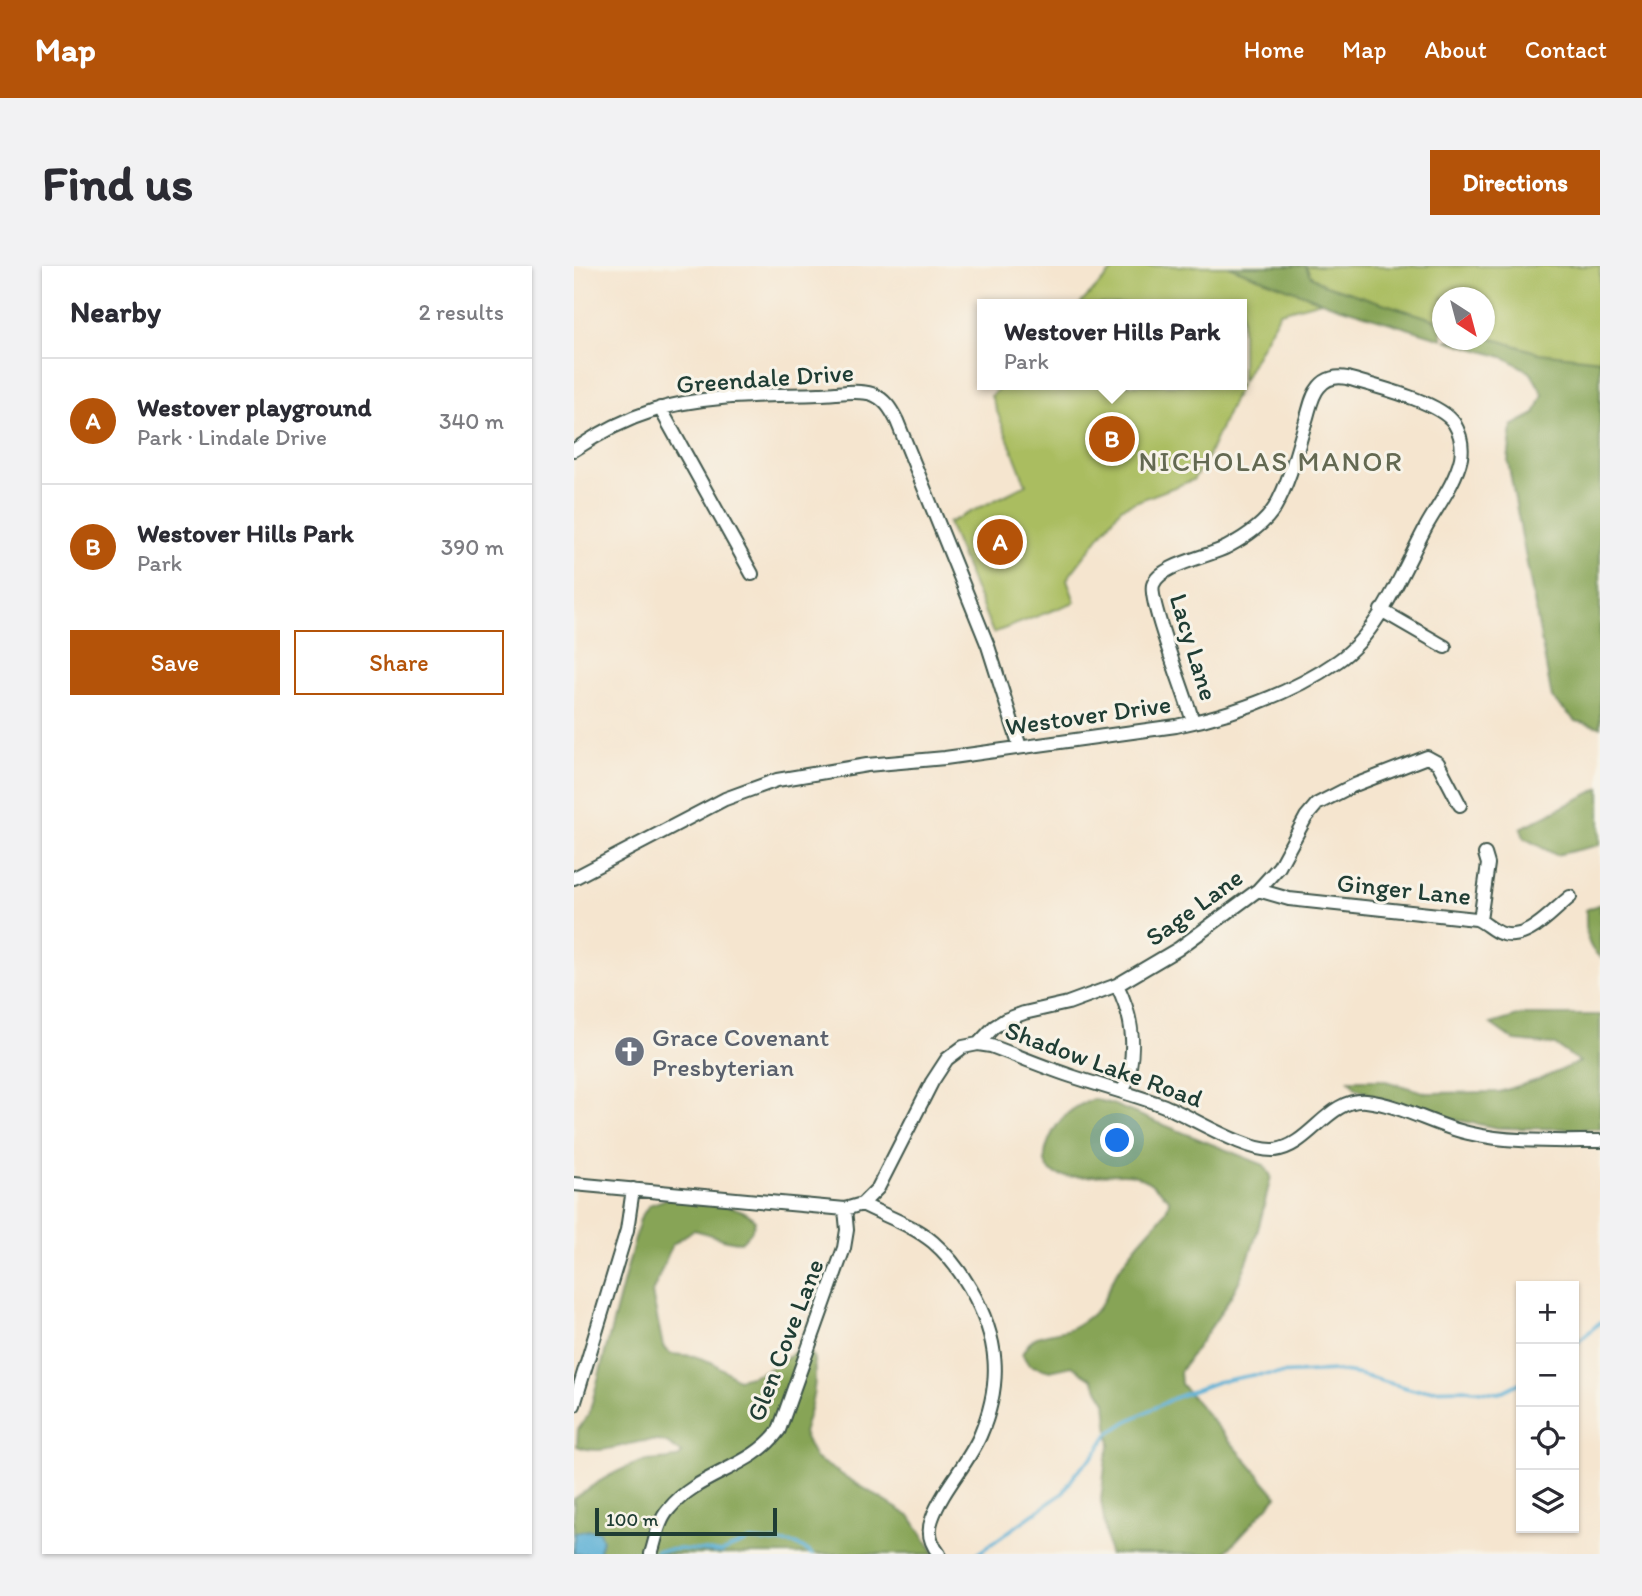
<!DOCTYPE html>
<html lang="en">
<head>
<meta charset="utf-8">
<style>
  :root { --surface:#fff; --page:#f2f2f3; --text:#2b2b33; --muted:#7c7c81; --line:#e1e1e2; --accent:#b45309 }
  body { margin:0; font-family:Itim,sans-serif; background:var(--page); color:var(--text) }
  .controls { position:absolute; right:21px; bottom:21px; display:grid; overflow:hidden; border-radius:0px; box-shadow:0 2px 5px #0004 }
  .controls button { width:63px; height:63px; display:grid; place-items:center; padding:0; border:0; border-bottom:2px solid var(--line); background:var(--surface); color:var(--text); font:35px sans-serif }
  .compass { position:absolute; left:858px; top:21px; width:63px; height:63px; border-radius:50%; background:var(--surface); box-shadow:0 2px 5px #0004; rotate:144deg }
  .scale { position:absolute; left:21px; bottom:18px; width:182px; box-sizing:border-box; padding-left:7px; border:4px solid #1f3d34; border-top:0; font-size:19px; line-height:24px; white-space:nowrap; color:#1f3d34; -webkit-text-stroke:5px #f7f3e8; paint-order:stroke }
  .you { position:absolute; left:544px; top:875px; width:24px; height:24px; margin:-18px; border:5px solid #fff; border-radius:50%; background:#1a73e8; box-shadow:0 0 0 10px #1a73e833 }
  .badge { display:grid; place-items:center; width:46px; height:46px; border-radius:50%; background:var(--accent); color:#fff; font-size:23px; font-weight:700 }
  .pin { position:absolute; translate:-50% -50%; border:4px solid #fff; box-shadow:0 2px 7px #0006 }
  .popup { position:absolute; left:403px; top:33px; width:270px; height:91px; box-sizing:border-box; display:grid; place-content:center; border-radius:0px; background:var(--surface); filter:drop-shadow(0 2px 5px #0005); font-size:23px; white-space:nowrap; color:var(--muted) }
  .popup b { font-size:26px; color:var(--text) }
  .popup::after { content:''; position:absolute; left:50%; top:100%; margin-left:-14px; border:14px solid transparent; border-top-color:var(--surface) }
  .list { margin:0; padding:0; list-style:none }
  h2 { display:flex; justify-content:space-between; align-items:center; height:91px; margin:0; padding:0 28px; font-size:30px }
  h2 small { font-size:23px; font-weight:400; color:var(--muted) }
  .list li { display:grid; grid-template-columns:46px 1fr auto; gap:21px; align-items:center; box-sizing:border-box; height:126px; padding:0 28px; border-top:2px solid var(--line) }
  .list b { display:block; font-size:26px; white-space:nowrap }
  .list p { margin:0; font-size:23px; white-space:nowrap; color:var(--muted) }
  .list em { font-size:23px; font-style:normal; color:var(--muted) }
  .actions { display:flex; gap:14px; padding:21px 28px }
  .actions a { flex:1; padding:16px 0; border:2px solid var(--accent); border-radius:0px; text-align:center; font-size:24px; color:var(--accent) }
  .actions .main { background:var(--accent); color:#fff }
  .icon { flex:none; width:38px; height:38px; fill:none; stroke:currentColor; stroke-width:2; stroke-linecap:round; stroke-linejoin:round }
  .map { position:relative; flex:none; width:1026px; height:1288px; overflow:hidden; border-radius:0px }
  header { display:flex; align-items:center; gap:42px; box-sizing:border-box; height:98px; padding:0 35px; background:var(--accent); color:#fff }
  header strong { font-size:33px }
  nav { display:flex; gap:38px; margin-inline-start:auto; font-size:24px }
  .intro { display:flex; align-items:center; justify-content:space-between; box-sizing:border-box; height:168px; padding:0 42px }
  h1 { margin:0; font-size:49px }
  .button { padding:18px 32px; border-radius:0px; background:var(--accent); color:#fff; font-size:24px; font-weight:700 }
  main { display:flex; gap:42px; padding:0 42px }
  aside { flex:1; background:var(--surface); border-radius:0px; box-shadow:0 2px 5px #0004 }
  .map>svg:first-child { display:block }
  .green { fill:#aabd61; stroke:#647d4a; stroke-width:2 }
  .forest { fill:#87a457; stroke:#537046; stroke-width:2 }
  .water { fill:#59afd5; stroke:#3c7684; stroke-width:2 }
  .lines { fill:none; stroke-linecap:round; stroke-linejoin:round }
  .stream { stroke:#59afd5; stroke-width:3.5 }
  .minor-casing { stroke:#3f564b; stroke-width:16 }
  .minor { stroke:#fff; stroke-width:12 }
  .labels { text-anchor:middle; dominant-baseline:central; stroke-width:6; stroke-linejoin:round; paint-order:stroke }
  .street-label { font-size:26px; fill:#1f3d34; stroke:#f7f3e8 }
  .worship-label { font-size:26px; fill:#5b616d; stroke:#f7f3e8; text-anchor:start }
  .neighbourhood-label { font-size:28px; letter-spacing:2px; fill:#636952; stroke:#f7f3e8 }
</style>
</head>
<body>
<header>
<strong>Map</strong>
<nav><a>Home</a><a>Map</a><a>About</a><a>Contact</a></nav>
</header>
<div class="intro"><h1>Find us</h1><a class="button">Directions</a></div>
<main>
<aside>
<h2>Nearby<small>2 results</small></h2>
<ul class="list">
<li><span class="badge">A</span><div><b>Westover playground</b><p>Park · Lindale Drive</p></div><em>340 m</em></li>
<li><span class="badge">B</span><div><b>Westover Hills Park</b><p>Park</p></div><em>390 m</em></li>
</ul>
<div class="actions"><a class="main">Save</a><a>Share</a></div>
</aside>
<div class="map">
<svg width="1026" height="1288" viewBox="0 0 1026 1288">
  <rect width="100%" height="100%" fill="#f7f3e8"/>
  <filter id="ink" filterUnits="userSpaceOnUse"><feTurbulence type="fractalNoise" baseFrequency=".0143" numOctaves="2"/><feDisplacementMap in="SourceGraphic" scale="14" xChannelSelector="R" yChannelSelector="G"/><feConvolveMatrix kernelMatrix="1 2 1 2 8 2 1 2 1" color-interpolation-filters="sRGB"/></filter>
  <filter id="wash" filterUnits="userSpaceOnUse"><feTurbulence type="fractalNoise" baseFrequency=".00686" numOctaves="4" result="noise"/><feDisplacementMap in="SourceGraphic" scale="28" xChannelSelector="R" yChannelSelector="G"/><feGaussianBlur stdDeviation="1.57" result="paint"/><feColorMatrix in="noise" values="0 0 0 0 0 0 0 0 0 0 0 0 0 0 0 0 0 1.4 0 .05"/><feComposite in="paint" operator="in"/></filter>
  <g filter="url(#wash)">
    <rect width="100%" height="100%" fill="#f5e5cf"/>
    <path class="green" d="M543 0H1026V110L911 74V32H869L868 66 766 30 706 46 668 116V38H506Z
      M428 119H666L633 192 619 214 548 241 493 313 501 336 419 367 374 257 452 219 417 130Z"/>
    <path class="forest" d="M654 0H732L736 9 749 18 868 56V73L758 39Z
      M911 70 965 87 1026 94V461L1002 455 978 432 934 196 938 160 961 148 969 128 957 107 932 92 871 74H911Z
      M1026 522V579L982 589 950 572 947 562Z
      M1026 638V691C1010 679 1012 662 1012 644Z
      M947 749H1026V863L925 862 872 852 814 835 782 823 775 814H808L853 827 925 826 964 814 1006 796 981 779 941 775 917 758Z
      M519 833 538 838 690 899 697 910C689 946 681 981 665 1015 650 1047 625 1076 606 1106L607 1118 703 1230 650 1288H535L527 1234 532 1192 536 1179 532 1136 518 1113 498 1100 476 1105 455 1099 448 1088C459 1067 467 1070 488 1065 496 1064 505 1058 512 1053 533 1038 530 1028 542 1008 551 993 563 978 575 965 583 956 595 946 595 933 584 923 574 913 559 909 535 902 449 933 476 872 485 851 499 841 519 833Z
      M95 932C117 936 170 936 181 955L177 966 167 976C150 976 136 967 119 964L98 979 78 1027 89 1080 97 1088 120 1090 137 1096 164 1113C187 1109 206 1099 224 1083L239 1089C245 1116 237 1141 229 1167L241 1192 337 1251 361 1288H0V1233C21 1217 43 1203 68 1196 81 1193 93 1195 106 1191L108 1187C102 1184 95 1177 89 1176 59 1169 35 1193 3 1180L4 1163 15 1148 66 953 75 939Z"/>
    <path class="water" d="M16 1264 25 1265 28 1274 24 1288H0V1267Z"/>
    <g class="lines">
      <path class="stream" d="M1000 1080 1026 1056
        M82 1285 106 1283 147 1286 176 1274 222 1278 238 1288
        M52 1288 74 1285
        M403 1288 489 1227 502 1207 521 1188 534 1168 552 1156 600 1132 643 1116 679 1109 763 1105 787 1109 840 1124 892 1123 925 1127 947 1116"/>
    </g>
  </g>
  <g filter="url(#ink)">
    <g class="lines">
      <defs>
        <path id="minor" d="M86 142 178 308
          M0 184C25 167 52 153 81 144 133 128 191 130 245 128 261 128 283 123 298 128 311 133 317 143 323 155L414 380 446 481
          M807 344 871 381
          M0 612 151 533 203 514 293 499 371 492 602 460C660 448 715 429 764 395 806 366 829 303 853 259 865 238 882 215 887 192 889 180 886 167 880 157 865 135 800 120 773 112 763 110 752 112 745 121 738 129 736 141 733 151 724 180 717 213 701 241 691 258 670 272 653 281 634 291 585 299 579 319 574 335 613 432 619 456
          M684 624 715 633 902 653C911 656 917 664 926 667 952 678 977 646 996 631
          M906 654 914 598 911 588
          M543 719C561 755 563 789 549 826
          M404 778 420 761 431 754 450 747 494 737 543 719 604 683 684 624 705 601 732 551 743 538 778 520 853 491 864 497 886 539
          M0 918 271 943 288 938 304 922 358 816 373 793 389 781 404 778 417 780C444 790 470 801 497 810 527 820 558 828 588 839 617 850 671 886 701 884 736 880 754 832 792 835 828 839 859 859 894 867 935 877 983 875 1026 875
          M288 938C311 950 339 959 359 976 374 989 386 1005 396 1022 425 1072 429 1116 406 1170 393 1199 368 1224 358 1253 353 1266 357 1278 365 1288
          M0 1139 53 964 59 923
          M77 1288C82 1273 84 1255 95 1243 125 1206 177 1203 205 1164L270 982 273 964 271 943"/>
      </defs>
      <use href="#minor" class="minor-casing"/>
      <use href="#minor" class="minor"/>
    </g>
  </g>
  <defs>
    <symbol id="church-disc" viewBox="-11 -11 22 22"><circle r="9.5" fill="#6b7280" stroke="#f7f3e8"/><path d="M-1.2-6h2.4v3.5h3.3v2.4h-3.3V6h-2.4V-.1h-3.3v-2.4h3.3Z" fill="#fff"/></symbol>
  </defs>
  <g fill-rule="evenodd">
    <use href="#church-disc" x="38" y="768" width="35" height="35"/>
  </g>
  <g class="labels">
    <g class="street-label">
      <text transform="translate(191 112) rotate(-4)">Greendale Drive</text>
      <text transform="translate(620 381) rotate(73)">Lacy Lane</text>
      <text transform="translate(514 449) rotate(-8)">Westover Drive</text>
      <text transform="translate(830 623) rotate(6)">Ginger Lane</text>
      <text transform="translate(620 641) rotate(-36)">Sage Lane</text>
      <text transform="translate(530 798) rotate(20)">Shadow Lake Road</text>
      <text transform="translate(211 1074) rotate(-69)">Glen Cove Lane</text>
    </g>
    <g class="worship-label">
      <text x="78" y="771">Grace Covenant<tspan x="78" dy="30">Presbyterian</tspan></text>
    </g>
    <g class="neighbourhood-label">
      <text x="697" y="195">NICHOLAS MANOR</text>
    </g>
  </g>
</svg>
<div class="controls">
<button>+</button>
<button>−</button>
<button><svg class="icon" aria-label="locate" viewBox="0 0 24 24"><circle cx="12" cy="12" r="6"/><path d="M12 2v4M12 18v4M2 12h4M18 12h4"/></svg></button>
<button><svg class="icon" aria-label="layers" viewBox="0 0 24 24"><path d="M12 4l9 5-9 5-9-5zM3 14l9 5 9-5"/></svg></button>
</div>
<svg class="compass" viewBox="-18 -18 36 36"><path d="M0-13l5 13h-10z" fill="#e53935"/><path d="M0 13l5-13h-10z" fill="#7c7c81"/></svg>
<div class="scale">100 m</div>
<div class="you"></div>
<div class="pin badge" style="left:426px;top:276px">A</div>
<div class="pin badge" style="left:538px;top:173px">B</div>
<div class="popup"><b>Westover Hills Park</b>Park</div>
</div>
</main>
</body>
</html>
